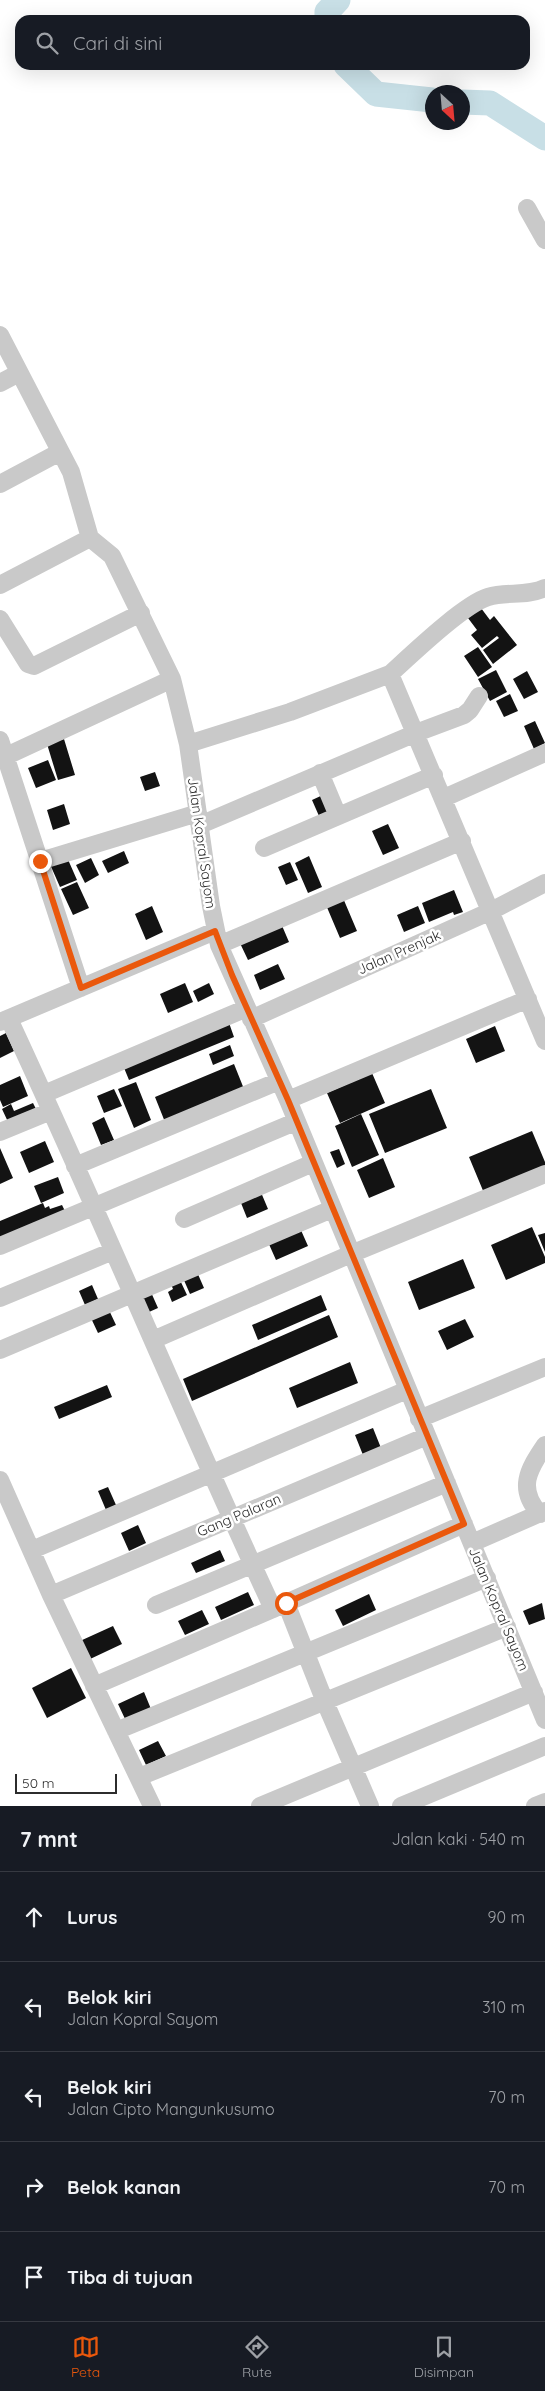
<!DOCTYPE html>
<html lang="id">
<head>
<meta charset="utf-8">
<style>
  :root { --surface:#171b24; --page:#242831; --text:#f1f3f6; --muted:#9ea1a6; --line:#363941; --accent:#ea580c }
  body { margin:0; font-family:Quicksand,sans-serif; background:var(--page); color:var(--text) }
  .compass { position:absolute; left:425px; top:85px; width:45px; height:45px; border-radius:50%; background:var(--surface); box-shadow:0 5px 20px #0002; rotate:154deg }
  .scale { position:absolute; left:15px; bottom:12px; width:102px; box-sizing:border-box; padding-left:5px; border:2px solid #2c2c2c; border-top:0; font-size:14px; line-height:18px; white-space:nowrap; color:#2c2c2c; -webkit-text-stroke:4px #fff; paint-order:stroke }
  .stop { position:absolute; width:15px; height:15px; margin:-11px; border:4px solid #ea580c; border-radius:50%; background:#fff }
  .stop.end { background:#ea580c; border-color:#fff; box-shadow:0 1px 5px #0008 }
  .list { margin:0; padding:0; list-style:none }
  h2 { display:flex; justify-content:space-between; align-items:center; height:65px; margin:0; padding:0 20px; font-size:21px }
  h2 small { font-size:16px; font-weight:400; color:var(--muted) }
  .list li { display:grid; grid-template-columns:32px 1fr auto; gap:15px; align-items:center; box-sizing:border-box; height:90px; padding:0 20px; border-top:1px solid var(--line) }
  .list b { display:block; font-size:19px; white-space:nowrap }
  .list p { margin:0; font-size:16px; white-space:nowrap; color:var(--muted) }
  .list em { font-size:16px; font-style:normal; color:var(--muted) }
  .icon { flex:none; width:28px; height:28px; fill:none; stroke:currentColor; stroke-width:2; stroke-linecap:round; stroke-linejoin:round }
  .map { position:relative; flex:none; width:545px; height:1806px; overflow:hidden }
  .search { position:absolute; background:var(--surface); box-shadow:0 5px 20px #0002; left:15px; right:15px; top:15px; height:55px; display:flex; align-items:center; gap:12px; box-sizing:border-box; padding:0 18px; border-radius:15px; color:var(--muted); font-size:19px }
  .sheet { height:515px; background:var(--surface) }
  nav { display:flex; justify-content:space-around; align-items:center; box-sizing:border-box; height:70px; border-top:1px solid var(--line); background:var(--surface); font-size:14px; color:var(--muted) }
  nav a { display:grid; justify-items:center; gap:2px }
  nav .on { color:var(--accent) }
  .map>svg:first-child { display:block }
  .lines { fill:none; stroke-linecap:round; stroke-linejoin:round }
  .river { stroke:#c8dfe6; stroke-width:25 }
  .building { fill:#131313 }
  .minor { stroke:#c9c9c9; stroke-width:18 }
  .route { stroke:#ea580c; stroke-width:6 }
  .labels { text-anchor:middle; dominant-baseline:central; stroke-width:5; stroke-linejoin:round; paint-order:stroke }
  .street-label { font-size:14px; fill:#2c2c2c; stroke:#fff }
</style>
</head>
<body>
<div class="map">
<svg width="545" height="1806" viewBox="0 0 545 1806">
  <rect width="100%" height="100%" fill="#fff"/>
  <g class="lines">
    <path class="river" d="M327 20V12L338 0
      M346 65 376 94 432 100
      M462 102 490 103 545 138"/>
  </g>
  <path class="building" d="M481 608 490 620 494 616 517 645 493 664 483 650 499 638 497 636 482 648 471 635 477 630 468 618Z
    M478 647 492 667 478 677 464 656Z
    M496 670 507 692 490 701 478 679Z
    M527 671 538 692 524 699 513 679Z
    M510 694 518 711 504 717 496 701Z
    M535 721 545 743 534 749 524 726Z
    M64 739 75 775 58 780 47 744Z
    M48 760 56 780 36 788 28 768Z
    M155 772 160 786 145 791 140 777Z
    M325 794 332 809 319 816 312 800Z
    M64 804 70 824 53 830 47 810Z
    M388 824 399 848 383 855 372 831Z
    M124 851 129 863 108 873 102 861Z
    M66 855 77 880 60 887 49 862Z
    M309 856 322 887 308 893 295 863Z
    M91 858 99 875 85 883 76 865Z
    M290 862 298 880 286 885 278 867Z
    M77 882 89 908 73 915 61 889Z
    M454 890 463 912 454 915 453 912 429 922 422 903Z
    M343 898 357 931 340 938 326 905Z
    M152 906 163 932 146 940 135 914Z
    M418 906 425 923 404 932 397 915Z
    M280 921 289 942 248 960 238 939Z
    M278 964 285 979 260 990 254 975Z
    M185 983 193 1002 168 1013 160 994Z
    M209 983 214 994 198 1002 193 991Z
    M228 1020 234 1037 129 1080 122 1063Z
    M495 1026 505 1051 476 1063 466 1039Z
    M6 1033 14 1051 0 1058V1036Z
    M230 1045 234 1056 213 1065 209 1054Z
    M234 1064 244 1089 165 1122 155 1097Z
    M372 1073 385 1103 340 1123 327 1093Z
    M20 1076 28 1096 3 1107 0 1100V1085Z
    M136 1082 151 1120 134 1128 118 1089Z
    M114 1089 122 1106 104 1113 97 1096Z
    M431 1089 447 1128 385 1153 369 1114Z
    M33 1103 37 1111 9 1124 2 1109 11 1104 14 1111Z
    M361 1114 379 1155 352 1167 335 1126Z
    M104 1117 114 1140 101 1145 92 1123Z
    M532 1131 545 1162V1168L484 1193 469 1157Z
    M45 1141 54 1162 29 1173 20 1152Z
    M0 1148 13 1178 0 1184Z
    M339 1149 345 1164 337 1168 330 1152Z
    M383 1158 395 1187 369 1198 357 1170Z
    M58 1177 64 1193 41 1203 34 1186Z
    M260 1190 268 1209 247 1218 239 1198Z
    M43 1203 45 1208 49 1206 50 1209 62 1205 67 1215 0 1239V1221Z
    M532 1227 545 1257V1263L506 1280 491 1245Z
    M300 1228 308 1246 276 1260 268 1242Z
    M545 1233V1252L538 1235Z
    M463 1259 475 1288 419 1310 408 1282Z
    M197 1272 204 1288 190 1294 183 1278Z
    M179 1278 187 1295 172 1302 168 1292 173 1289 170 1282Z
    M92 1285 98 1299 85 1305 79 1291Z
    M150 1290 158 1308 149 1312 141 1294Z
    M321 1295 327 1310 258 1340 252 1325Z
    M108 1308 116 1325 98 1333 90 1316Z
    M329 1315 338 1337 192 1401 183 1379Z
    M465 1319 474 1337 447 1350 438 1331Z
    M350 1362 358 1383 297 1408 289 1388Z
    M107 1385 112 1397 59 1419 54 1407Z
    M373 1428 381 1448 363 1455 355 1435Z
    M108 1487 116 1505 106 1510 98 1491Z
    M138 1525 146 1543 129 1551 121 1533Z
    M220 1550 225 1561 196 1573 191 1563Z
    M248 1592 254 1605 221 1620 215 1607Z
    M369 1594 376 1610 343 1626 335 1610Z
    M542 1603 545 1619 529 1625 523 1611Z
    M202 1610 209 1624 185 1635 178 1621Z
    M113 1626 122 1644 88 1660 80 1641Z
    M71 1668 86 1698 47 1718 32 1688Z
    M144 1692 151 1709 126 1721 118 1704Z
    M158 1741 166 1756 146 1765 139 1750Z"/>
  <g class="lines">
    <path class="minor" d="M527 208 545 240
      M0 335 71 472 90 538 112 556 172 679 188 744 211 906 219 945 288 1100 545 1720
      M0 383 19 373
      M0 484 60 452
      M0 585 90 538
      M0 619 28 664 34 666 141 613
      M390 674C411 655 464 604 488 597 507 591 526 597 545 588
      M0 740 81 988
      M188 744 290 712 390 674 545 1041
      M0 759 172 679
      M320 773 338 816
      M444 798 545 753
      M200 825 416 733 464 715 470 710 479 696
      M264 848 434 775
      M40 861 198 813
      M219 945 462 841
      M9 1019C100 1214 182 1413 273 1609L286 1603 325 1702 370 1806
      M251 1019 491 911 545 883
      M0 1022 215 931
      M44 1094 247 1008
      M288 1100 528 999
      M0 1132 51 1111
      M75 1166 279 1081
      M184 1219 313 1163
      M0 1246 295 1122
      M0 1298 113 1251
      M153 1340 351 1254 545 1174
      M0 1350 332 1209
      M419 1419 545 1367
      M0 1480 51 1595 152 1806
      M540 1514C517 1489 528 1470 545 1445
      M472 1543 545 1511
      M32 1550 407 1390
      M51 1595 427 1436
      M286 1603 464 1524
      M156 1605 447 1483
      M94 1686 273 1609
      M116 1731 487 1578
      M139 1777 507 1627
      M260 1806 534 1692
      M401 1806 545 1746
      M535 1806 545 1802"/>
  </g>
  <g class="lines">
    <path class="route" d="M40 861 81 988 215 931 232 975 288 1100 464 1524 286 1603"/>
  </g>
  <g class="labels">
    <g class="street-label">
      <text transform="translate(202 843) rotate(82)">Jalan Kopral Sayom</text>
      <text transform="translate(399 952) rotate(-24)">Jalan Prenjak</text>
      <text transform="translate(239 1515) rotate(-23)">Gang Palaran</text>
      <text transform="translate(499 1609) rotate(67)">Jalan Kopral Sayom</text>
    </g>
  </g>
</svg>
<svg class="compass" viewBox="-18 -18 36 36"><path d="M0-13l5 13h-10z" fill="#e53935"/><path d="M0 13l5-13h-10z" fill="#9ea1a6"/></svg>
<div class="scale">50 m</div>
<div class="stop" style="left:286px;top:1603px"></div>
<div class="stop end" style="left:40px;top:861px"></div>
<div class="search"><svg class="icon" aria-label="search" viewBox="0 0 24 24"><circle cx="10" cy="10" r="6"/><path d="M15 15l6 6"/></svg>Cari di sini</div>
</div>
<section class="sheet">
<h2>7 mnt<small>Jalan kaki · 540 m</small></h2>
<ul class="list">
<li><svg class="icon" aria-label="ahead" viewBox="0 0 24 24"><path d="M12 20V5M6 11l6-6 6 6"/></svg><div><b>Lurus</b></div><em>90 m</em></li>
<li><svg class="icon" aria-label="left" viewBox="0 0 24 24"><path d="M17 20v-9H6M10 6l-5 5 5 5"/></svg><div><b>Belok kiri</b><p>Jalan Kopral Sayom</p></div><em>310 m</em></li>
<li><svg class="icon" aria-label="left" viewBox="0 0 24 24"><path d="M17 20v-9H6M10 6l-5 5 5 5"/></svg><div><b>Belok kiri</b><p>Jalan Cipto Mangunkusumo</p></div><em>70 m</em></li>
<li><svg class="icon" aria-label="right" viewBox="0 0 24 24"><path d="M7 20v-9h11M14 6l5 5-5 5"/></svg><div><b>Belok kanan</b></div><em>70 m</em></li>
<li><svg class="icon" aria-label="arrive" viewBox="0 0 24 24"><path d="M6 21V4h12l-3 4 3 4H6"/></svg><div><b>Tiba di tujuan</b></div></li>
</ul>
</section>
<nav>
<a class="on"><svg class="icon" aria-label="map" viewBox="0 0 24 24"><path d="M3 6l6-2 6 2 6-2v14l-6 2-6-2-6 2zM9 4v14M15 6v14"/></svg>Peta</a>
<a><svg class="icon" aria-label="directions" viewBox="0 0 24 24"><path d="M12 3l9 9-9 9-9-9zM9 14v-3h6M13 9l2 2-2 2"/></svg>Rute</a>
<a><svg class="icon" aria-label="saved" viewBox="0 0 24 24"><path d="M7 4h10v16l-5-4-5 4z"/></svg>Disimpan</a>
</nav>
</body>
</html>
